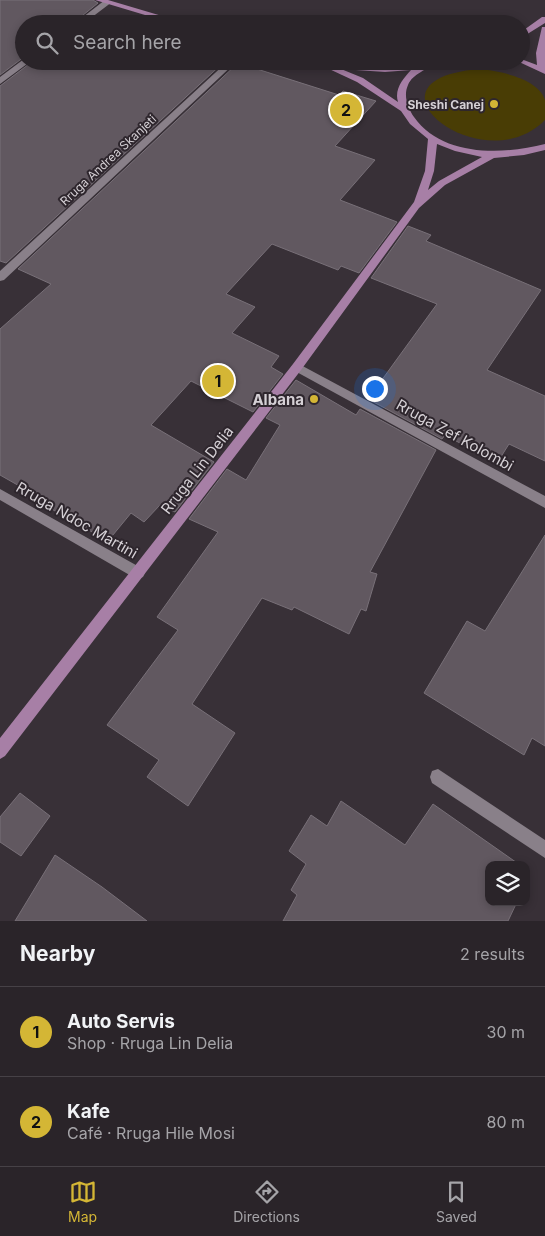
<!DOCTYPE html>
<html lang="en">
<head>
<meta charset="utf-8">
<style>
  :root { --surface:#2a2429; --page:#322c31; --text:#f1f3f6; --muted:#a5a4a8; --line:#464146; --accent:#d4b635 }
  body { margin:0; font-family:Inter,sans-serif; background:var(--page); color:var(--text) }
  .controls { position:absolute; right:15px; bottom:15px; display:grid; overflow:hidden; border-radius:10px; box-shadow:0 2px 8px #0003 }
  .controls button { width:45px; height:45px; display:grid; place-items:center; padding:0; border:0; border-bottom:1px solid var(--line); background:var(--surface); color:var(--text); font:25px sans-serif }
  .you { position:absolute; left:374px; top:388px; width:18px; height:18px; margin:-12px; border:4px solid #fff; border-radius:50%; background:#1a73e8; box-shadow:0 0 0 8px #1a73e833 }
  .badge { display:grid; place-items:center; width:32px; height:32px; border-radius:50%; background:var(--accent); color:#111; font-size:16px; font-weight:700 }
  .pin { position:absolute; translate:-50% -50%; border:2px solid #fff; box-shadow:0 1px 5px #0006 }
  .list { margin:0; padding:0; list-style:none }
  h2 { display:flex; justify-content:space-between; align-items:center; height:65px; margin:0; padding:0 20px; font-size:21px }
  h2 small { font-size:16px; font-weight:400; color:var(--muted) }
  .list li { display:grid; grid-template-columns:32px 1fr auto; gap:15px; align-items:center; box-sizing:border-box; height:90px; padding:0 20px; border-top:1px solid var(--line) }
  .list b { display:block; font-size:19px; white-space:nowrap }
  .list p { margin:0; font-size:16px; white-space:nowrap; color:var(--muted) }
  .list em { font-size:16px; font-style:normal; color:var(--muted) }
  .icon { flex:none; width:28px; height:28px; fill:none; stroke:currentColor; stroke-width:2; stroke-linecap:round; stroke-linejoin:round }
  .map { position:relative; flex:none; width:545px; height:921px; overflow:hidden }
  .search { position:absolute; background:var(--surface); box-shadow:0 2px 8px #0003; left:15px; right:15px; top:15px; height:55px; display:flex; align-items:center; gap:12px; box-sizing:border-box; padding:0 18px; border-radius:28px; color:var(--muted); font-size:19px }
  .sheet { height:245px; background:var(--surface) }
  nav { display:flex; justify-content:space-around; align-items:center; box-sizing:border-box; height:70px; border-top:1px solid var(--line); background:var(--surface); font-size:14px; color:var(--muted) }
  nav a { display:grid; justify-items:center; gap:2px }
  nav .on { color:var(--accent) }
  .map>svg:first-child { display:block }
  .green { fill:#493d05 }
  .building { fill:#615860; stroke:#787078 }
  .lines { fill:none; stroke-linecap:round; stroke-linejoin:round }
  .minor { fill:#898089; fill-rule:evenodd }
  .major { fill:#a77fa6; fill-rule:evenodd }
  .poi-dot { fill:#d4b635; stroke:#2e262d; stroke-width:2 }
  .labels { text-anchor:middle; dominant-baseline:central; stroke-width:4; stroke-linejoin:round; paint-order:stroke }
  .far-poi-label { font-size:12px; font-weight:bold; fill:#d5d0d5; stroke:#2e262d; text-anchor:end }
  .far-street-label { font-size:12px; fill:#d5d0d5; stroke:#2e262d }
  .poi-label { font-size:15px; font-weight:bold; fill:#d5d0d5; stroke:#2e262d; text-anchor:end }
  .street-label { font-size:15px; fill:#d5d0d5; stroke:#2e262d }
</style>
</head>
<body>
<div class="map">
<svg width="545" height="921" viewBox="0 0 545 921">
  <rect width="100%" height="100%" fill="#383037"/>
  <path class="green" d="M480 69C499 71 538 78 545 100 545 106 545 114 545 120 482 184 350 79 480 69Z"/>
  <path class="building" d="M0 0H93L98 3 72 24H24V57L0 75Z
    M33 61H225L6 263 0 261V86Z
    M238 63 339 95 343 91 376 101 335 146 375 160 340 200 397 222 359 273 341 266 338 270 272 244 226 294 255 307 232 333 279 356 271 367 283 374 253 412 191 381 151 425 214 462 175 512 160 505 144 522 131 513 108 541 41 503 44 500 0 475V329L51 284 18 269Z
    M408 226 431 235 426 241 541 290 487 370 545 396V461L509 444 497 463 445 435 442 439 368 399 437 304 371 278Z
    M296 380 356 415 360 409 436 450 370 572 377 574 366 611 361 609 349 634 294 607 292 610 262 598 192 704 235 733 188 806 147 777 159 760 107 725 178 630 157 617 218 532 189 519 227 469 246 480 280 425 266 418Z
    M545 535V746L532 738 524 755 424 693 467 621 485 631Z
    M20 793 50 816 21 856 0 842V817Z
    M341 801 405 845 433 804 520 865H489V902H517L508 921H283L297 895 291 890 306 864 289 851 311 815 327 826Z
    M55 855 102 887 147 921H15Z"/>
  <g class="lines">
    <path class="minor" d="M105 0 112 2 83 24H74Z
      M24 59V61H31L0 84V77Z
      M228 61H237L4 280 0 281V271Z
      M297 363 545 496V508L293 370 291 367Z
      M0 489 143 569 145 573 143 577 138 579 133 577 0 500Z
      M438 769 545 840V858L432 783 430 777 432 771Z"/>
    <path class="major" d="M95 0H108L189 24H175Z
      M542 17H545V23L521 38V32Z
      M542 27H545V74L517 61H521V59L537 65 536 53Z
      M312 61H324L334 66 338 63 385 66 421 65 427 61H437C428 70 413 73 408 85 403 96 408 108 414 117 442 157 503 155 545 144V150L524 155 494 158 445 185 419 208 301 370 5 756 0 759V738L293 364 414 202 425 171 428 139 410 124 401 111 357 82ZM341 69 385 72 411 70C403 79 394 89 398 102L363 78ZM437 144 455 151 482 157 439 181 428 190 434 171Z"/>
  </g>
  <g class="poi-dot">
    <circle cx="494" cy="104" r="5"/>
    <circle cx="314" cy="399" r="5"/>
  </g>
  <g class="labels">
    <g class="far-poi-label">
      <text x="484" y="104">Sheshi Canej</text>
    </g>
    <g class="far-street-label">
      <text transform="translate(108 160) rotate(-43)">Rruga Andrea Skanjeti</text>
    </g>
    <g class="poi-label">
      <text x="304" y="399">Albana</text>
    </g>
    <g class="street-label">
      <text transform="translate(455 435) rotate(29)">Rruga Zef Kolombi</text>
      <text transform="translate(197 470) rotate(-52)">Rruga Lin Delia</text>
      <text transform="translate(77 520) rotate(30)">Rruga Ndoc Martini</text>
    </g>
  </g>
</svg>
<div class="controls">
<button><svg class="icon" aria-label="layers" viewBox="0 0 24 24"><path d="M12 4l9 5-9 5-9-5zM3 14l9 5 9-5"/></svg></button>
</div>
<div class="you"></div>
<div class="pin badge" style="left:218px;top:381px">1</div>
<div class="pin badge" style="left:346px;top:110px">2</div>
<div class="search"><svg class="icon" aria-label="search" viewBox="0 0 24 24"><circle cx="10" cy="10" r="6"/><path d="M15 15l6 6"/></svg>Search here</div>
</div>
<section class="sheet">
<h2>Nearby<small>2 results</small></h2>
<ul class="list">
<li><span class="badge">1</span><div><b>Auto Servis</b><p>Shop · Rruga Lin Delia</p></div><em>30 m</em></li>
<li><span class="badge">2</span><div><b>Kafe</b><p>Café · Rruga Hile Mosi</p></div><em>80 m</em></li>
</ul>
</section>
<nav>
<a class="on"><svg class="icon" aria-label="map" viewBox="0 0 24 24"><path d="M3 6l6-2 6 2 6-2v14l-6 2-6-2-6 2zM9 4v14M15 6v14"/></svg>Map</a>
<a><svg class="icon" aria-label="directions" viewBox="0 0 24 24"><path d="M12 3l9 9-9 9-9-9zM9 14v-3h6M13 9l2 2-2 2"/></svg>Directions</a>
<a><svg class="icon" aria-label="saved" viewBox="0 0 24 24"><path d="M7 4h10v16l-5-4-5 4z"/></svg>Saved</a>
</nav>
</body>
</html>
